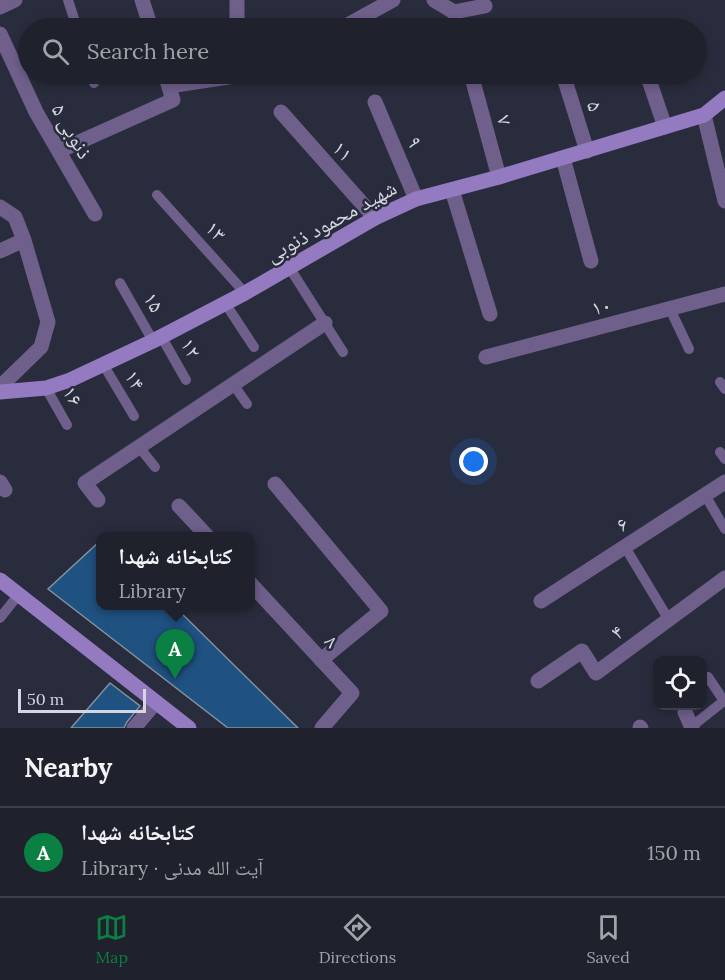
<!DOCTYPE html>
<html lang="en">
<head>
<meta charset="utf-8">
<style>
  :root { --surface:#1f212d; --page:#2c2e39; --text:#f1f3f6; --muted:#a1a3aa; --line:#3c3e49; --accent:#0b8043 }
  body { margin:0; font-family:Lora,"Noto Naskh Arabic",serif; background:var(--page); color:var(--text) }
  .controls { position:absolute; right:18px; bottom:18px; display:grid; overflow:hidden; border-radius:12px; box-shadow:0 3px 9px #0003 }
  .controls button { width:54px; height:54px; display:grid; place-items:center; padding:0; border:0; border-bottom:2px solid var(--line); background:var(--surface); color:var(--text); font:30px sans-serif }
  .scale { position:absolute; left:18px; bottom:15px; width:128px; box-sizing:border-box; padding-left:6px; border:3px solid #d4d7e1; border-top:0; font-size:16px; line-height:21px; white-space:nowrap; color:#d4d7e1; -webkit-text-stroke:4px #292c3c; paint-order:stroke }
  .you { position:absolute; left:474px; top:462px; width:21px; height:21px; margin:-15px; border:4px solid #fff; border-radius:50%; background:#1a73e8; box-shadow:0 0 0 9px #1a73e833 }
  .badge { display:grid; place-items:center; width:39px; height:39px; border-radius:50%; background:var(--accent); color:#fff; font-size:20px; font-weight:700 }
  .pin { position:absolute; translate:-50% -50px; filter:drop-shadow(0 2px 3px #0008) }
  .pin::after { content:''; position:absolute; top:32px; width:21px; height:18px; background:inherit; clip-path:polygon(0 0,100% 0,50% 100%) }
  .popup { position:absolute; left:96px; top:532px; width:159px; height:78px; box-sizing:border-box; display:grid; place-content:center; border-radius:12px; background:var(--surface); filter:drop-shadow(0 2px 4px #0005); font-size:20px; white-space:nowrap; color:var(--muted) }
  .popup b { font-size:22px; color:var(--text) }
  .popup::after { content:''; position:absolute; left:50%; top:100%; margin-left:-12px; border:12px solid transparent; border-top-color:var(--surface) }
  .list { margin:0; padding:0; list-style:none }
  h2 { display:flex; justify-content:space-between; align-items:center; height:78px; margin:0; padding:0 24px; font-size:26px }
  h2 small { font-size:20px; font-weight:400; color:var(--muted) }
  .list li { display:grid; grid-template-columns:39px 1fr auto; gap:18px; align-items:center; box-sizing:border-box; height:90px; padding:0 24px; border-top:2px solid var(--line) }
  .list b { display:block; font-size:22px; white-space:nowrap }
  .list p { margin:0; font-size:20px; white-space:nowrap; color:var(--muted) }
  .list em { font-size:20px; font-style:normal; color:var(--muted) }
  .icon { flex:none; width:33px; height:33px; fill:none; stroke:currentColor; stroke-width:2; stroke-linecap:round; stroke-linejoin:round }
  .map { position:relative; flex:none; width:725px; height:728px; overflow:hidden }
  .search { position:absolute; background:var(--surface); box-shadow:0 3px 9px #0003; left:18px; right:18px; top:18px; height:66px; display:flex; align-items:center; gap:15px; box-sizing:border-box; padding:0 21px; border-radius:33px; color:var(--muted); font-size:22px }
  .sheet { height:168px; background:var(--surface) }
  nav { display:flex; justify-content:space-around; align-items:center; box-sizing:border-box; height:84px; border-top:2px solid var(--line); background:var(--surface); font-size:16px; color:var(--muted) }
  nav a { display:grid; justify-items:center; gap:3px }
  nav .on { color:var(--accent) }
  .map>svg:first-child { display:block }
  .building { fill:#1f5181; stroke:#8291a1; stroke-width:1.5 }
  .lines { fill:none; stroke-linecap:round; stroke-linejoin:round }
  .lane { stroke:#6f5f8b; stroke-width:10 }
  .street { stroke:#6f5f8b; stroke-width:15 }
  .secondary { stroke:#947ac0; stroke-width:15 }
  .labels { text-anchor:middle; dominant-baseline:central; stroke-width:5; stroke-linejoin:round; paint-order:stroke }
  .street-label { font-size:21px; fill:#d4d7e1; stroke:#292c3c }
</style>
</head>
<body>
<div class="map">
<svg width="725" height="728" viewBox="0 0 725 728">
  <rect width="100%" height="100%" fill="#292c3c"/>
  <path class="building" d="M100 541V606H174L298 728H228L48 589Z
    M110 683 140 706 127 722 124 728H71Z"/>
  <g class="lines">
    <path class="lane" d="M68 0 77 28
      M91 74 94 83
      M157 195 245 293
      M289 267 343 352
      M120 283 153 341
      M225 303 254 347
      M670 309 689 349
      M161 336 186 380
      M103 364 134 416
      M720 382 725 389
      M233 384 247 404
      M46 388 67 425
      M139 447 155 467
      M720 452 725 459
      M705 495 725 529
      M625 547 669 620
      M0 618 19 594
      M691 727 724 701 708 677"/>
    <path class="street" d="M142 0 151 28
      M237 0V28
      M434 0 454 12 485 6
      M0 7 15 0
      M454 12 458 28
      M632 26 633 28
      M342 28 393 0
      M0 34 36 112 95 214
      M471 74 499 177
      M563 74 587 151
      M647 74 665 127
      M169 86 248 74
      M375 102 416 199
      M281 112 375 218
      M704 115 725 201
      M59 151 173 100 165 74
      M563 158 591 261
      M452 190 490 314
      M0 207 15 217 24 240 48 322 41 347 0 387
      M0 251 24 240
      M486 357 725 294
      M0 482 5 490
      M275 484 381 611 321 660
      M98 500 85 483 325 323
      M179 506 207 536
      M250 583 352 693 322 728
      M541 601 725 482
      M538 681 582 651 596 673 725 578
      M685 712 692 728
      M640 727 641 728
      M134 728 156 702"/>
    <path class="secondary" d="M0 392 46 388 70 380 153 341 245 293 375 218 416 199 499 177 704 115 725 98
      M0 580 189 728"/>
  </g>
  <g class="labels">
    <g class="street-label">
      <text transform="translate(595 106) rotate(73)">۵</text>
      <text transform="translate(505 120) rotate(75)">۷</text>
      <text transform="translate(72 131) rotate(60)">ذنوبی ۵</text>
      <text transform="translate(415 142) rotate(67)">۹</text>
      <text transform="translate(343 151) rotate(48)">۱۱</text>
      <text transform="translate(331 221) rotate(-29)">شهید محمود ذنوبی</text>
      <text transform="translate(216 231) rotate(48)">۱۳</text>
      <text transform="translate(154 302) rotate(61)">۱۵</text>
      <text transform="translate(601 306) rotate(-15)">۱۰</text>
      <text transform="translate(191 348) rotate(60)">۱۲</text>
      <text transform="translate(135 380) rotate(60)">۱۴</text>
      <text transform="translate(73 396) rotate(60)">۱۶</text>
      <text transform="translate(622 524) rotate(-33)">۶</text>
      <text transform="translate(617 632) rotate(-36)">۴</text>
      <text transform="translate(332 641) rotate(47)">۸</text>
    </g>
  </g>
</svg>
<div class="controls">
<button><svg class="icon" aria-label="locate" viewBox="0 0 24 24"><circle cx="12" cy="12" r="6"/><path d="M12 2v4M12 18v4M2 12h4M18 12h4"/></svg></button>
</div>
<div class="scale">50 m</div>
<div class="you"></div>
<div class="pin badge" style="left:175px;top:679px">A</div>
<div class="popup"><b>کتابخانه شهدا</b>Library</div>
<div class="search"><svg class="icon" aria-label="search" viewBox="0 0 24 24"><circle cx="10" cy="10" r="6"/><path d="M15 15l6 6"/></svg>Search here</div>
</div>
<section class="sheet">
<h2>Nearby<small></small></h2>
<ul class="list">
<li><span class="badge">A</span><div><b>کتابخانه شهدا</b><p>Library · آیت الله مدنی</p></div><em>150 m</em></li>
</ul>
</section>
<nav>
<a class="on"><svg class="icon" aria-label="map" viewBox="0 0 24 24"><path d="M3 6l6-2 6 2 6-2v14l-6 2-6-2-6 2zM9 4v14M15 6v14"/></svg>Map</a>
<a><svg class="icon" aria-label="directions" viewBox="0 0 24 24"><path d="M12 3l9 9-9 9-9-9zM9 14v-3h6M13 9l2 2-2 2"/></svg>Directions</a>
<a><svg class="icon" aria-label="saved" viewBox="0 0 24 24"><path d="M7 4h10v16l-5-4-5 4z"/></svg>Saved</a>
</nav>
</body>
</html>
